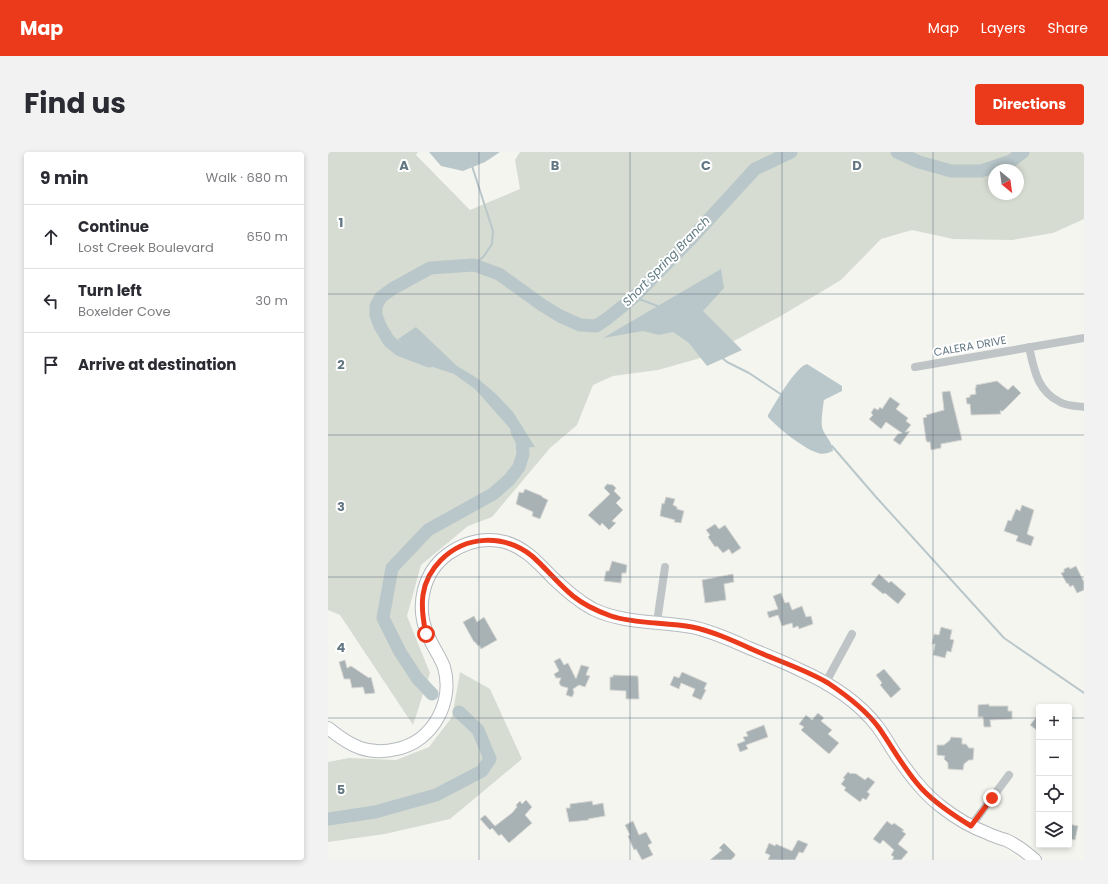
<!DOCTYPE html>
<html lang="en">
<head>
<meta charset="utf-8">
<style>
  :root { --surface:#fff; --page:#f2f2f3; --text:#2b2b33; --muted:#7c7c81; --line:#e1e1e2; --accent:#eb3a1b }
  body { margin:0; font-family:Poppins,sans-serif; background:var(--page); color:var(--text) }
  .controls { position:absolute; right:12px; bottom:12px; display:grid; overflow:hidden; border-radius:4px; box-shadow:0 2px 6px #0003 }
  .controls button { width:36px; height:36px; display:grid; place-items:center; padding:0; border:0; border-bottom:1px solid var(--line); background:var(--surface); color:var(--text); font:20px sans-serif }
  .compass { position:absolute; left:660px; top:12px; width:36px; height:36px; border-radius:50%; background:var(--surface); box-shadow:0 2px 6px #0003; rotate:151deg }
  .stop { position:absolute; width:12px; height:12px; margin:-9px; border:3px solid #eb3a1b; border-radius:50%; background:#fff }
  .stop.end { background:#eb3a1b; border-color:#fff; box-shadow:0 1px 4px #0008 }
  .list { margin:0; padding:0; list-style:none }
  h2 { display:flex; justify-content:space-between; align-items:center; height:52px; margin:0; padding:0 16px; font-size:17px }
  h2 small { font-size:13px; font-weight:400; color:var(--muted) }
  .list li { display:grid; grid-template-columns:26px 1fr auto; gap:12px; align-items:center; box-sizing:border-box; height:64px; padding:0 16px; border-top:1px solid var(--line) }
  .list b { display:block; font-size:15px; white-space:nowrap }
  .list p { margin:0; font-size:13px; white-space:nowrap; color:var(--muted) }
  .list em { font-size:13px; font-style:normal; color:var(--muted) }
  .icon { flex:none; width:22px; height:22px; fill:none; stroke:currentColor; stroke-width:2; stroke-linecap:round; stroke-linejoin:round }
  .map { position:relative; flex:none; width:756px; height:708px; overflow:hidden; border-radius:4px }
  header { display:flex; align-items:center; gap:24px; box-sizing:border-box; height:56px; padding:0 20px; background:var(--accent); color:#fff }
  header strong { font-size:19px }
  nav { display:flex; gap:22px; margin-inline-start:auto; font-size:14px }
  .intro { display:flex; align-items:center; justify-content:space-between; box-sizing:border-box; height:96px; padding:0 24px }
  h1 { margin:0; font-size:28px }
  .button { padding:10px 18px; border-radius:4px; background:var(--accent); color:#fff; font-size:14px; font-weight:700 }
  main { display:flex; gap:24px; padding:0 24px }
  aside { flex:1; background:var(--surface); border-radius:4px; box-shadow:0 2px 6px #0003 }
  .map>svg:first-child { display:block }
  .green { fill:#d6dcd1; fill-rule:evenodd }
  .water { fill:#b9c7ca }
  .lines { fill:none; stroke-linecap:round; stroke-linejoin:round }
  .stream { stroke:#b9c7ca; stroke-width:2 }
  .river { stroke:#b9c7ca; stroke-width:13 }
  .building { fill:#a8b2b5; stroke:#d6d6d3 }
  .secondary-casing { stroke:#b4babe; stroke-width:14 }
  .street { stroke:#bfc5c7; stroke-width:8 }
  .secondary { stroke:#fff; stroke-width:12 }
  .route { stroke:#eb3a1b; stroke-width:5 }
  .grid { fill:none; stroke:#627783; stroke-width:1; stroke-opacity:0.55 }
  .labels { text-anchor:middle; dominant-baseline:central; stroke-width:4; stroke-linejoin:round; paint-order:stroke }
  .street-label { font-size:11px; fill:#627783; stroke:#fff }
  .water-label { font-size:12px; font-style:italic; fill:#5e7a80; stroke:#fff }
  .grid-label { font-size:13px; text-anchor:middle; font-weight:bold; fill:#627783; stroke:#fff; stroke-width:4; stroke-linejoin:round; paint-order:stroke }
</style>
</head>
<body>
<header>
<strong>Map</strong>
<nav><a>Map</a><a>Layers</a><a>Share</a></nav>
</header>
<div class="intro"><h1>Find us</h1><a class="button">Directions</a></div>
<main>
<aside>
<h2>9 min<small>Walk · 680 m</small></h2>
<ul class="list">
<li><svg class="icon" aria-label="ahead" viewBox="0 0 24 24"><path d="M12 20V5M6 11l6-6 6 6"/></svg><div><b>Continue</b><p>Lost Creek Boulevard</p></div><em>650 m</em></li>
<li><svg class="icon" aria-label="left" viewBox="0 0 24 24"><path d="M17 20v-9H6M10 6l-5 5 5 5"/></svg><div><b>Turn left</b><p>Boxelder Cove</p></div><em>30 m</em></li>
<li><svg class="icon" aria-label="arrive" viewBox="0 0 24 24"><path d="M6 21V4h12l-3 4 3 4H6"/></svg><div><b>Arrive at destination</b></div></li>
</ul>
</aside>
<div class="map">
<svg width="756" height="708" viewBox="0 0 756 708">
  <rect width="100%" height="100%" fill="#f5f5f0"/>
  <path class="green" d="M0 0H90L88 3 142 58 192 37 187 8 192 0H756V67L725 81 684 88 625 87 584 78 553 87 513 128 451 165 376 205 330 218 285 224 265 233 249 273 222 296 164 365 140 374 93 413 79 464 102 521 85 573 12 463 0 458ZM666 18H690V42H666Z
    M132 520 162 537 194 607 122 667 57 682 0 690V610L21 606 68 608 101 595 124 565Z"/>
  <path class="water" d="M101 0H172L157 10 135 19 113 14Z
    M393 117 396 136 375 159 414 198 379 214 361 191 345 180 331 183 315 179 275 186Z
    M88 175 129 214 149 226 168 242 185 260 207 295 194 296 186 281 147 237 126 222 105 215 84 203 70 187Z
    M479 212 514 234V239L496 248C495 254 493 269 494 275 496 284 504 288 505 299 500 301 495 303 490 301 476 297 450 276 440 265V263C447 252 467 215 479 212Z"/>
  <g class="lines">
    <path class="stream" d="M144 14 165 79 164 92 156 104 146 113
      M306 145 332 155
      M393 205 399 210 421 221 454 243
      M504 294 548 345 676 486 756 541"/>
    <path class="river" d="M569 0 591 10 623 19H653L683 9 695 0
      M101 209 72 198 61 189 52 174 48 163V154L53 145 64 137 102 116 146 113 171 122 214 153 232 164 252 173 268 174 280 166 306 145 361 89 427 17 463 0
      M104 542 89 526 72 500 55 466 64 416 100 378 165 342 181 328 191 315 195 302 194 289 189 279
      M0 667 47 660 108 643 154 619 162 607 150 578 131 560"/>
  </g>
  <path class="building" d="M669 229 680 238 685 233 693 241 675 259H672L673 262 643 263 642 252H639L638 246 642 245V243L648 242 647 236H648V233Z
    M622 239 634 288 613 292V296L603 298 602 290H599L598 288 595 266 599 265 598 263 616 258 614 240Z
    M562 245 572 252 568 257 580 266 578 269 583 273 577 280 582 279 572 293 565 288 570 282 574 281 558 270 553 277 541 267 545 263 543 261 546 256 550 258 552 255 554 257Z
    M279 332 285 333 288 336 286 339 293 346 288 351 295 358 284 369 288 371 281 378 274 371 272 374 260 363 282 342 276 336Z
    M197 337 214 344V345L220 348 212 367 204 364 205 360 188 352 191 340 195 341Z
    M338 345 347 347 345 353 349 355V357L356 359 353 371 346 370 347 368 332 364 334 351 336 352Z
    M694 353 706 358 699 382 706 385 703 394 688 389 690 384 676 379 680 368 683 369 688 357 692 359Z
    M387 372 391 377 397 373 413 396 404 402 401 397 395 401 389 394 387 395 380 385 382 383 378 378Z
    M284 409 299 413 298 421H294L293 431 276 429 278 419H281Z
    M748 414 756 430V438L749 441 745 433 742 435 740 431 739 432 733 421 736 420V417L741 415 742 417Z
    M405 422 406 430 396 432 398 448 377 451 374 428Z
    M551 422 561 431 563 429 578 442 570 452 557 441 555 442 543 432Z
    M453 441 457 451 461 450 464 458 474 454 478 465 483 464 485 472 471 477 470 474 465 476 464 471 454 474 450 463 441 466 439 460 450 457 445 444Z
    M146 464 149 470 156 465 169 488 153 497 151 493 150 494 147 490H146L135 470Z
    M613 475 624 478 622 487 626 488 623 500 619 499 617 506 605 503 607 492H604L606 482 611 483Z
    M232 506 236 513 240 511 248 527 253 513 261 515 258 523 262 524 257 535 251 533 245 537 246 541 244 545 238 543 240 536 233 534 231 531 233 526H228L226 522 231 519 226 509Z
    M17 508 19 516 23 514 41 526 43 525 47 541 37 542 35 535 24 536 22 527H16L11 510Z
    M556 517 573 537 563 546 552 533 554 531 548 523Z
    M354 520 379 531 376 537 378 538 373 548 364 544 367 537 353 531 351 537 342 533 346 524 351 526Z
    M285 523 310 524 311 547H298V539L282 538V525H285Z
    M661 552V554H680V559H684V567L662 568 663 575H656L655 565H650V553Z
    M490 561 496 566 493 569 504 578 500 582 511 591 501 602 473 578 476 575 471 572 478 563 484 568Z
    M711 562V580L702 573Z
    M436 573 440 585 418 593 420 597 412 600 409 592 417 589 415 585 420 584 418 580Z
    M623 585 634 586V592H638L641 596H646L645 608H641L636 612 635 618 620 617V611L616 607 617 604 609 603V593H616L622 588Z
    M520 620 523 622 524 621 527 622V621L537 628 540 625 547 630 539 640 542 642 538 648 535 646 532 650 516 638 518 636 513 632 517 627 515 626Z
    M198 648 204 655 197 663 204 671 181 691 173 682 171 684 164 676 162 678 152 667 157 663 167 674 184 661 189 655 188 653 192 649 194 652Z
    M264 649 265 653 275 651 277 664 260 667 261 668 241 670 238 656H242V652Z
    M305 669 311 683 318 680 324 691 320 693 325 703 314 708 308 697 306 698 300 684 302 683 297 673Z
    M559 669 564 673 566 671 576 678 574 679 578 682 570 692 580 700 573 708H564L566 705 563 703 566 698 555 688 552 692 545 687Z
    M741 672 750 674 747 688 741 687Z
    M470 688 480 692 475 701 471 700 467 708H440L442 703 437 701 441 691 447 694 448 692 464 699Z
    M396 691 407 702V704L403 708H382L394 698 391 696Z"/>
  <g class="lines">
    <defs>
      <path id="secondary" d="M0 576C22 594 40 604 69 597 105 589 126 550 116 515 112 504 104 494 100 483 87 455 95 420 120 402 137 390 157 385 177 390 198 396 211 412 225 426 238 438 250 449 265 457 296 472 331 469 364 475 384 479 403 488 421 496 438 503 456 510 472 518 501 531 529 548 549 574 556 583 562 594 568 603 582 623 596 642 615 656 628 666 643 675 659 681 665 684 671 686 678 688 689 693 698 700 707 708"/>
    </defs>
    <use href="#secondary" class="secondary-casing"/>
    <path class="street" d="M701 195C706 217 709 239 732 250 738 254 749 254 756 255
      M587 215 756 186
      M329 470 337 415
      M498 530 524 482
      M643 674 681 623"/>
    <use href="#secondary" class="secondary"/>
  </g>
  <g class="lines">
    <path class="route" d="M98 482C92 454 91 430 113 408 138 383 176 382 204 404 218 416 230 432 245 444 256 453 269 459 283 464 307 472 338 470 364 475 388 480 412 492 435 502 456 511 480 519 500 531 518 543 538 558 551 576 565 596 577 619 594 637 608 652 625 663 643 674L664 646"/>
  </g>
  <path class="grid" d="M151 0V708M302 0V708M454 0V708M605 0V708M0 142H756M0 283H756M0 425H756M0 566H711M741 566H756"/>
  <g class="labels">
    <g class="street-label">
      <text transform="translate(642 194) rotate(-10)">CALERA DRIVE</text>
    </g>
    <g class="water-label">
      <text transform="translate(338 109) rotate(-46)">Short Spring Branch</text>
    </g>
  </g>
  <g class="grid-label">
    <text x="76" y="18">A</text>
    <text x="227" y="18">B</text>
    <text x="378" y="18">C</text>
    <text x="529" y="18">D</text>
    <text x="13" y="75">1</text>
    <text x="13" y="217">2</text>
    <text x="13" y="359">3</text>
    <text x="13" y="500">4</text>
    <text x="13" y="642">5</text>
  </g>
</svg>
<div class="controls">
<button>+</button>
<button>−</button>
<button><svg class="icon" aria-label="locate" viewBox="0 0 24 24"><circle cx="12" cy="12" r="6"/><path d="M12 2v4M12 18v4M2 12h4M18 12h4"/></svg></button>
<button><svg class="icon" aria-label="layers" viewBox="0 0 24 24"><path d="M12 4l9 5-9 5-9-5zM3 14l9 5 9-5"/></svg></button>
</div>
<svg class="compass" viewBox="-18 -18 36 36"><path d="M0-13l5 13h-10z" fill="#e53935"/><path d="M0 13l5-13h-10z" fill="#7c7c81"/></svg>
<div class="stop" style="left:98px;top:482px"></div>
<div class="stop end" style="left:664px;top:646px"></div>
</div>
</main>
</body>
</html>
